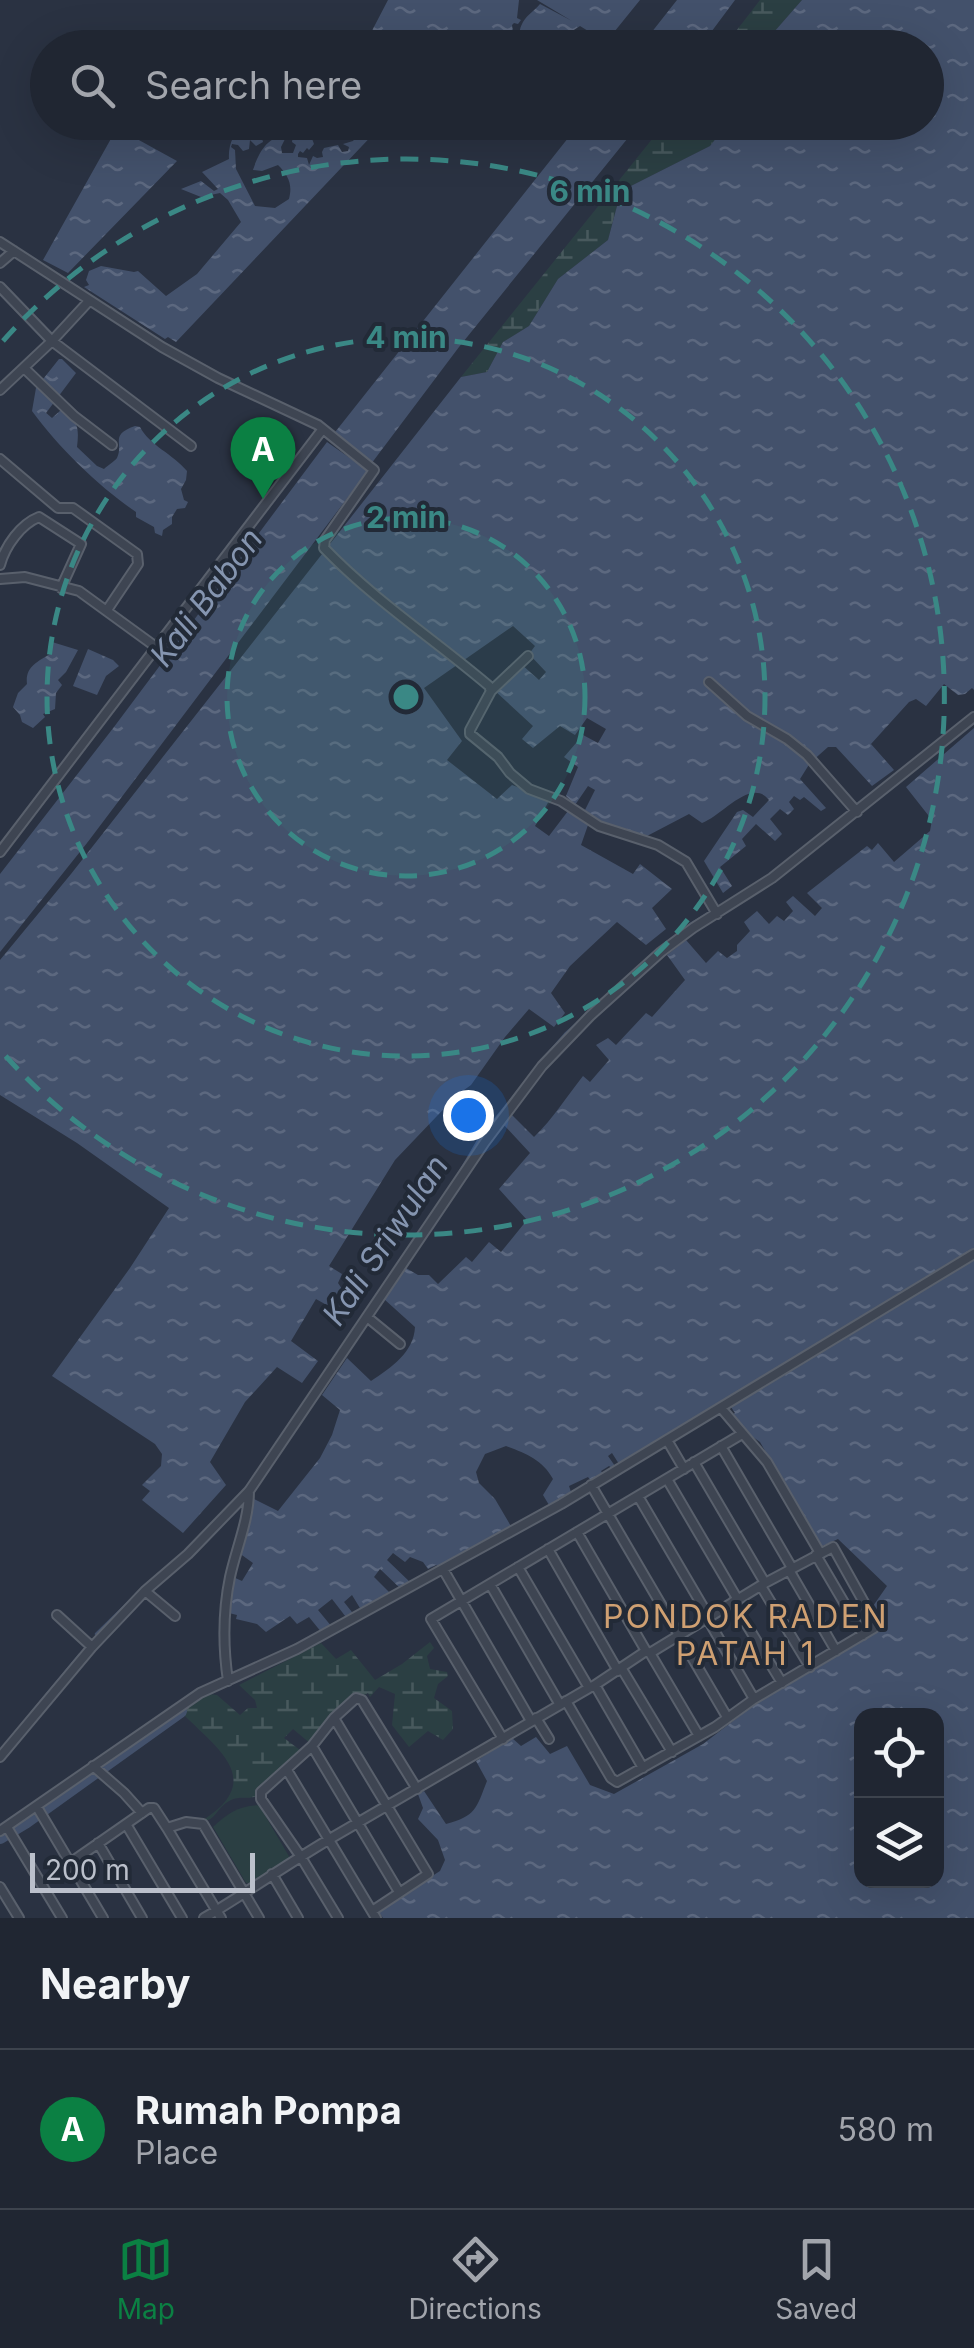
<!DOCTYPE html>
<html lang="en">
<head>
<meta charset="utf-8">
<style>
  :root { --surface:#202632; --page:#2d323e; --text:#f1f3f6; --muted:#a2a5ac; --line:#3d434d; --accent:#0b8043 }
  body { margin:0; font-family:Inter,sans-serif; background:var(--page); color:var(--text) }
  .controls { position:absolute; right:30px; bottom:30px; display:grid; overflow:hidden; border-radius:20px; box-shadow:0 10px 40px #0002 }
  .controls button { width:90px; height:90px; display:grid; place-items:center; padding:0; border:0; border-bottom:2px solid var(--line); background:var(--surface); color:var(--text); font:50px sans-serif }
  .scale { position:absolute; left:30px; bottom:25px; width:225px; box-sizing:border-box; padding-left:10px; border:5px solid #bbc0cb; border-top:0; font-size:28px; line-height:35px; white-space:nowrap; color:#bbc0cb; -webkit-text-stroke:8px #222a37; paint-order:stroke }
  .you { position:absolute; left:468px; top:1115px; width:35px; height:35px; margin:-25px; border:8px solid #fff; border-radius:50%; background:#1a73e8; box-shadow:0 0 0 15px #1a73e833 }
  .badge { display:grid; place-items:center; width:65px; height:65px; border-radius:50%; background:var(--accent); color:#fff; font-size:32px; font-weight:700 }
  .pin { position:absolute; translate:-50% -82px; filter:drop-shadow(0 2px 5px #0008) }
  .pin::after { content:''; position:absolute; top:52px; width:35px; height:30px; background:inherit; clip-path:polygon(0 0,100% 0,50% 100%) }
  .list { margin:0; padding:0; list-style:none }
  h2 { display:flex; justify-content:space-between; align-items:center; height:130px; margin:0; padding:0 40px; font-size:42px }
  h2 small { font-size:32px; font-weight:400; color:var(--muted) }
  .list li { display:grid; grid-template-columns:65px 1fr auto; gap:30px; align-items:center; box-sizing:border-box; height:160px; padding:0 40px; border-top:2px solid var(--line) }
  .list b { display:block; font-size:38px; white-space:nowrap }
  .list p { margin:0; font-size:32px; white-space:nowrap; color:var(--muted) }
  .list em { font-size:32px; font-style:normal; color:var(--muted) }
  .icon { flex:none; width:55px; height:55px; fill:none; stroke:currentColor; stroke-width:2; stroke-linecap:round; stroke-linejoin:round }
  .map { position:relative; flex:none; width:974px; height:1918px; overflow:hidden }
  .search { position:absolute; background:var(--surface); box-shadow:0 10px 40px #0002; left:30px; right:30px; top:30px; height:110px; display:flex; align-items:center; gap:25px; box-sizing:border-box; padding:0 35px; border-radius:55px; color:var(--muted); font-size:38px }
  .sheet { height:290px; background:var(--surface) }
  nav { display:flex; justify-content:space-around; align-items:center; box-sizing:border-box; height:140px; border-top:2px solid var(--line); background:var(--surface); font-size:28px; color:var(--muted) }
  nav a { display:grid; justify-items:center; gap:5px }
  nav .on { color:var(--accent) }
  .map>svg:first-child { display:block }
  .green { fill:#2b3f43 }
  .wetland { fill:url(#wetland-marsh) }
  .water { fill:url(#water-ripples); fill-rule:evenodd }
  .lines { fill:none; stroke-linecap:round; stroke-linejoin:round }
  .stream { stroke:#43516b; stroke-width:2.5 }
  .river { stroke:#43516b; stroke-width:14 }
  .minor-casing { stroke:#59606c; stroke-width:12 }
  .minor { stroke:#3e4552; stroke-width:8 }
  .ring { fill:none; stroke:#3a8885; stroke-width:5; stroke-dasharray:18 12 }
  .labels { text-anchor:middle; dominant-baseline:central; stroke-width:8; stroke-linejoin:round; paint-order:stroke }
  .water-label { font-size:32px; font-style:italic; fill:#8595b0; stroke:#222a37 }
  .neighbourhood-label { font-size:32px; letter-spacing:2.5px; fill:#cfa072; stroke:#222a37 }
  .centre { fill:#3a8885; stroke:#222a37; stroke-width:5 }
  .ring-label { font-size:30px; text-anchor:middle; font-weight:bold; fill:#3a8885; stroke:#222a37; stroke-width:8; stroke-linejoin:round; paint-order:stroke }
</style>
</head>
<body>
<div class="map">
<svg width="974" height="1918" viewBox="0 0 974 1918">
  <defs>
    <pattern id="wetland-marsh" width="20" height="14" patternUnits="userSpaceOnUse" patternTransform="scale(2.5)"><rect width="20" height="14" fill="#2b3f43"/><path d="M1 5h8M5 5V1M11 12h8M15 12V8" fill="none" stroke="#48595d"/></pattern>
    <pattern id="water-ripples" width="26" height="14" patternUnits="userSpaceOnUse" patternTransform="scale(2.5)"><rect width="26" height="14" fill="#43516b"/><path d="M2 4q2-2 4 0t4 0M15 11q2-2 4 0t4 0" fill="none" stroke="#5c687f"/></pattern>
  </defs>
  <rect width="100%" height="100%" fill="#2a3242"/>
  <path class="green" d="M259 1805 290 1858 251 1883H246L213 1827C228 1813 238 1806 259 1805Z"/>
  <path class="wetland" d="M760 0H802L761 47 723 48Z
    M665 123H728L710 146 621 191 608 240 558 279 529 326 503 342 487 372 461 377Z
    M430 1642 434 1648 427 1656 430 1669 447 1672 448 1676 438 1684 434 1698 452 1711 453 1729 443 1740 428 1731 409 1747 392 1725 395 1694 379 1687 370 1697 368 1693 362 1697 357 1693 330 1718 311 1744 293 1729 284 1738 300 1750 303 1756C293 1764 264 1794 254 1797 246 1799 239 1796 231 1800 213 1809 217 1826 193 1820V1818L203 1820C267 1779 216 1748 180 1711L209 1694 217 1695 240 1715 248 1708H257L255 1700 239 1685 321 1643 336 1659 351 1650 375 1680 402 1664Z"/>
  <path class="water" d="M388 0H519L517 18 521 20 518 24 514 23 512 25 514 37 509 45 487 35 481 36V39L499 47H367L364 46Z
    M537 0H640L606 42 580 26 566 35 569 43 566 47C549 48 508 49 523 22 528 14 534 11 540 4L572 21Z
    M677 0H735L700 47H640Z
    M802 0H974V690L972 688 965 694 958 695 944 684 926 706 916 699 909 702 871 744 894 770 872 786 836 747H828L810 763 800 779 826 808 821 811 804 797 800 800 794 796 789 802 794 809 788 815 780 809 770 819 782 834 775 841 756 824 742 839 746 846 720 867 732 886 723 893 704 861 737 812 743 810 753 817 769 800C751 777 722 816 702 823L689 814 647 836 601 822 585 810 595 790 588 786 575 805 566 796 578 767 564 757 583 735 598 743 606 729 587 718 575 735 560 726 533 748 522 739 533 726 494 690 521 664 539 680 546 672 529 654 535 646 513 626 424 688 462 741 447 760 497 799 512 785 550 799 535 826 549 836 568 811 588 825 581 845 633 874 640 864 672 889 652 908 666 929 646 945 617 922 570 966 551 993 565 1013 554 1027 529 1009 505 1037 471 1085 457 1095 395 1160 329 1266 342 1274 338 1283 342 1289 332 1308 316 1299 291 1341 318 1361 302 1383 277 1367 245 1402 210 1462 226 1485 183 1533 142 1500 150 1491 142 1485 161 1466 162 1454 155 1444 52 1376 130 1268 169 1208 77 1143 0 1095V960L71 874 461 377 487 372 503 342 529 326 558 279 608 240 621 191 710 146 728 123 926 122V48L761 47Z
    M244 123H258L263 142 256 146 250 140 249 149 243 151 238 145 232 144 231 147 235 150 236 169 255 206 275 208 289 199C293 184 288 175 278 165L262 171 253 170C258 155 267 135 286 137L281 147 282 153H293L296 145 292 142 295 123H323V124L317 128 319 133 311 136 314 144 309 150 307 148 303 153 300 151 298 154V157L307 158 309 165 313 156 317 158 323 157 322 152 324 148 338 145 342 152 348 151 349 147 343 144 353 141 357 136 353 129 359 123H374L380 127 176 342 168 337 165 339 84 287 89 285 86 280 89 271 101 266 134 272 138 271 166 296 197 274 241 222 228 200 220 193 201 197 181 189 201 181 214 191 218 189 202 172 229 159C228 145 234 132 244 123Z
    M580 123H640L459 347 371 464 332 436Z
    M117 128 177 161 68 273 43 260Z
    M59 359H62L76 373 46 413 52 418 61 410C79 419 79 430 77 447L97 466 104 469C107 466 115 461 117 458 124 443 109 435 135 426L140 427C149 445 173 454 187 471L186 480 181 489 184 500 188 502 185 508 177 509 172 517V524L163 530 162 536 155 533 154 527 136 517V512C98 486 59 448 32 411L36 388Z
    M327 442 367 470 364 476 87 843 0 952V874L114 727Z
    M52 642 78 650 66 672 58 680 62 685 56 693 55 709 43 714 45 717 33 728 22 722 20 715 13 707 18 693 27 684C25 667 37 662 50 654Z
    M88 649 113 660 119 666 106 676 97 695 73 686Z
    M974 728V1249L619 1464 612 1453 608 1456 615 1466 612 1468 609 1466 601 1471 603 1474 591 1481 588 1477 569 1486 571 1492 549 1505 543 1495 553 1479C543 1460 525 1453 506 1446L485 1454 476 1472 479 1483 495 1499 512 1528 442 1567 436 1565 428 1569 423 1562 410 1557 405 1562 393 1553 387 1560 412 1584 402 1590 380 1569 374 1577 393 1596 363 1613 352 1595 344 1602 355 1616 349 1621 332 1599 318 1610 332 1627 322 1633 309 1617 297 1624 290 1616 266 1632 257 1624 236 1619 237 1615 229 1613 233 1577 242 1581 253 1563 239 1553 252 1498 278 1511 320 1458 332 1435 340 1410 322 1395 347 1358 371 1381C391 1368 414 1352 415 1327L384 1299 406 1268 418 1275H429L438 1284 466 1257 472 1262 489 1242 501 1252 527 1220 499 1189 530 1153 504 1125 512 1115 534 1137C553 1119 567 1096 583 1076L590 1082 609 1060 596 1045 608 1038 616 1045 646 1013 652 1017 685 980 667 955 686 940 706 963 718 951 727 958 737 951V945L750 931 744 922 757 911 769 924 777 916 784 921 793 911 786 902 793 896 815 916 822 908 807 893 867 846 872 850 878 843 894 862 930 831 932 820 906 787Z
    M974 1259V1918H383L378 1911 440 1871 445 1860 438 1840 418 1819 423 1808 418 1794 424 1791 446 1824C476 1816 476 1809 487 1781L476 1761 512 1738 521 1746 536 1737 550 1754 567 1746 590 1785 614 1794 703 1744 754 1705 879 1628 871 1609 887 1586 838 1539 820 1547 760 1442 743 1430 730 1416 735 1413 731 1407ZM862 1716H936V1880H862Z"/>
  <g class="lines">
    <path class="stream" d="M818 837 843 817
      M667 943 692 923 722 905
      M543 1059 565 1034 653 955
      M455 1180 479 1139 538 1066
      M393 1271 433 1212
      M147 1584 190 1547
      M96 1634 138 1593
      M0 1751 80 1654"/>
    <path class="river" d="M0 1837 25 1822 180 1711"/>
    <defs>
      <path id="minor" d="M0 242 162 347 218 378 318 425 374 470 325 540 324 548C374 600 435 640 489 686L491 691 470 730V734L498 757 510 773 529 789 561 801 599 826 658 845 686 862 717 914
        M0 263 14 251
        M0 287 52 341 191 446
        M24 368 74 416 112 445
        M0 390 52 341 89 301
        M0 459 58 508H73L137 554 138 564 107 610
        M0 565C5 546 21 524 39 517L81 544 61 588
        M0 579 25 577 79 591 156 647
        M709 682 747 716 787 739 807 755 857 812
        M491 691 528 656
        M0 852 322 430
        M367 1317 400 1344
        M721 1408 767 1462 820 1553
        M667 1440 684 1469
        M721 1446 792 1568
        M694 1462 765 1583
        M667 1479 738 1600
        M591 1485 727 1717
        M638 1496 709 1617
        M577 1532 646 1651
        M548 1549 618 1671
        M816 1555 863 1635
        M518 1567 589 1688
        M443 1569 531 1721
        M789 1570 836 1651
        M490 1584 560 1705
        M761 1586 810 1667
        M145 1591 175 1616
        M733 1602 782 1683
        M57 1615 92 1647
        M707 1618 754 1699
        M650 1653 699 1736
        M622 1669 672 1752
        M228 1681C223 1647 223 1611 230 1577 236 1549 249 1520 249 1491
        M595 1685 643 1768
        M334 1718 428 1874 372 1911
        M536 1718 549 1739
        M503 1739 431 1619 742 1434
        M312 1746 399 1892
        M0 1757 92 1647 145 1591 188 1554 249 1491 485 1142 542 1066 590 1016 661 952 693 928 772 878 974 717
        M93 1766 124 1793 142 1813
        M287 1770 376 1918
        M37 1807 103 1918
        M126 1824 182 1918
        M7 1827 62 1918
        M167 1828 221 1918
        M0 1831 200 1693 297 1649 561 1504 974 1254
        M98 1843 142 1918
        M70 1863 149 1808H154L167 1828 186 1822 203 1824 259 1918
        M272 1874 298 1918
        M0 1887 19 1918
        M204 1918C246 1893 286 1865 328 1840 415 1789 502 1739 589 1688L595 1685 646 1651 650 1653 765 1583 833 1547 876 1624 874 1628 754 1699 715 1727 617 1782 611 1778 566 1701
        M338 1918 301 1857 261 1799V1792L312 1746 334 1718 356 1698 362 1700 417 1789"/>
    </defs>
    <use href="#minor" class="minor-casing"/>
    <use href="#minor" class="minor"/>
  </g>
  <circle cx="406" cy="697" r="179" fill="#3a8885" fill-opacity=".12"/>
  <g class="ring">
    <circle cx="406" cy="697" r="179"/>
    <circle cx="406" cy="697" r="359"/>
    <path d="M3 341A538 538 0 1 1 3 1053"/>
  </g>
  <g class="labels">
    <g class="water-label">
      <text transform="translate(206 597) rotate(-53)">Kali Babon</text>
      <text transform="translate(385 1240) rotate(-56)">Kali Sriwulan</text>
    </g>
    <g class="neighbourhood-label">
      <text x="746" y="1616">PONDOK RADEN<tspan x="746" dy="37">PATAH 1</tspan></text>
    </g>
  </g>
  <circle cx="406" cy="697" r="15" class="centre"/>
  <g class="ring-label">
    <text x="590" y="202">6 min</text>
    <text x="406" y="348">4 min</text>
    <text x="406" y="528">2 min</text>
  </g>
</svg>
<div class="controls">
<button><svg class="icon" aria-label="locate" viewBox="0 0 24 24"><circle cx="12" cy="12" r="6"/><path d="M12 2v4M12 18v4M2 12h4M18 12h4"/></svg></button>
<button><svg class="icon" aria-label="layers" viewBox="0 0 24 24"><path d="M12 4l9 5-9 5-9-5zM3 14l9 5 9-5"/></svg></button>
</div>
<div class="scale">200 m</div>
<div class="you"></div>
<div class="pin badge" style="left:263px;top:499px">A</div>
<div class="search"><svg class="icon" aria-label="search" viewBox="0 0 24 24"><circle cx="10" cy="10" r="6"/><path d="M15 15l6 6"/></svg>Search here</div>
</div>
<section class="sheet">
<h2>Nearby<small></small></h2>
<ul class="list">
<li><span class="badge">A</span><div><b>Rumah Pompa</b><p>Place</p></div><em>580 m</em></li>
</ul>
</section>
<nav>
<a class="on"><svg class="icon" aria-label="map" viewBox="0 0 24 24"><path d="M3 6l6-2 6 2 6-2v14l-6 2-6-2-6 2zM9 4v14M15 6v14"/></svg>Map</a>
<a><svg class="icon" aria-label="directions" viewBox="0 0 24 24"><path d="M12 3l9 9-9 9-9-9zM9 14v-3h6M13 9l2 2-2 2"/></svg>Directions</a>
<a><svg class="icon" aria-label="saved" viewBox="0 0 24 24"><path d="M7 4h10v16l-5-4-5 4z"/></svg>Saved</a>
</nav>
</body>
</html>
